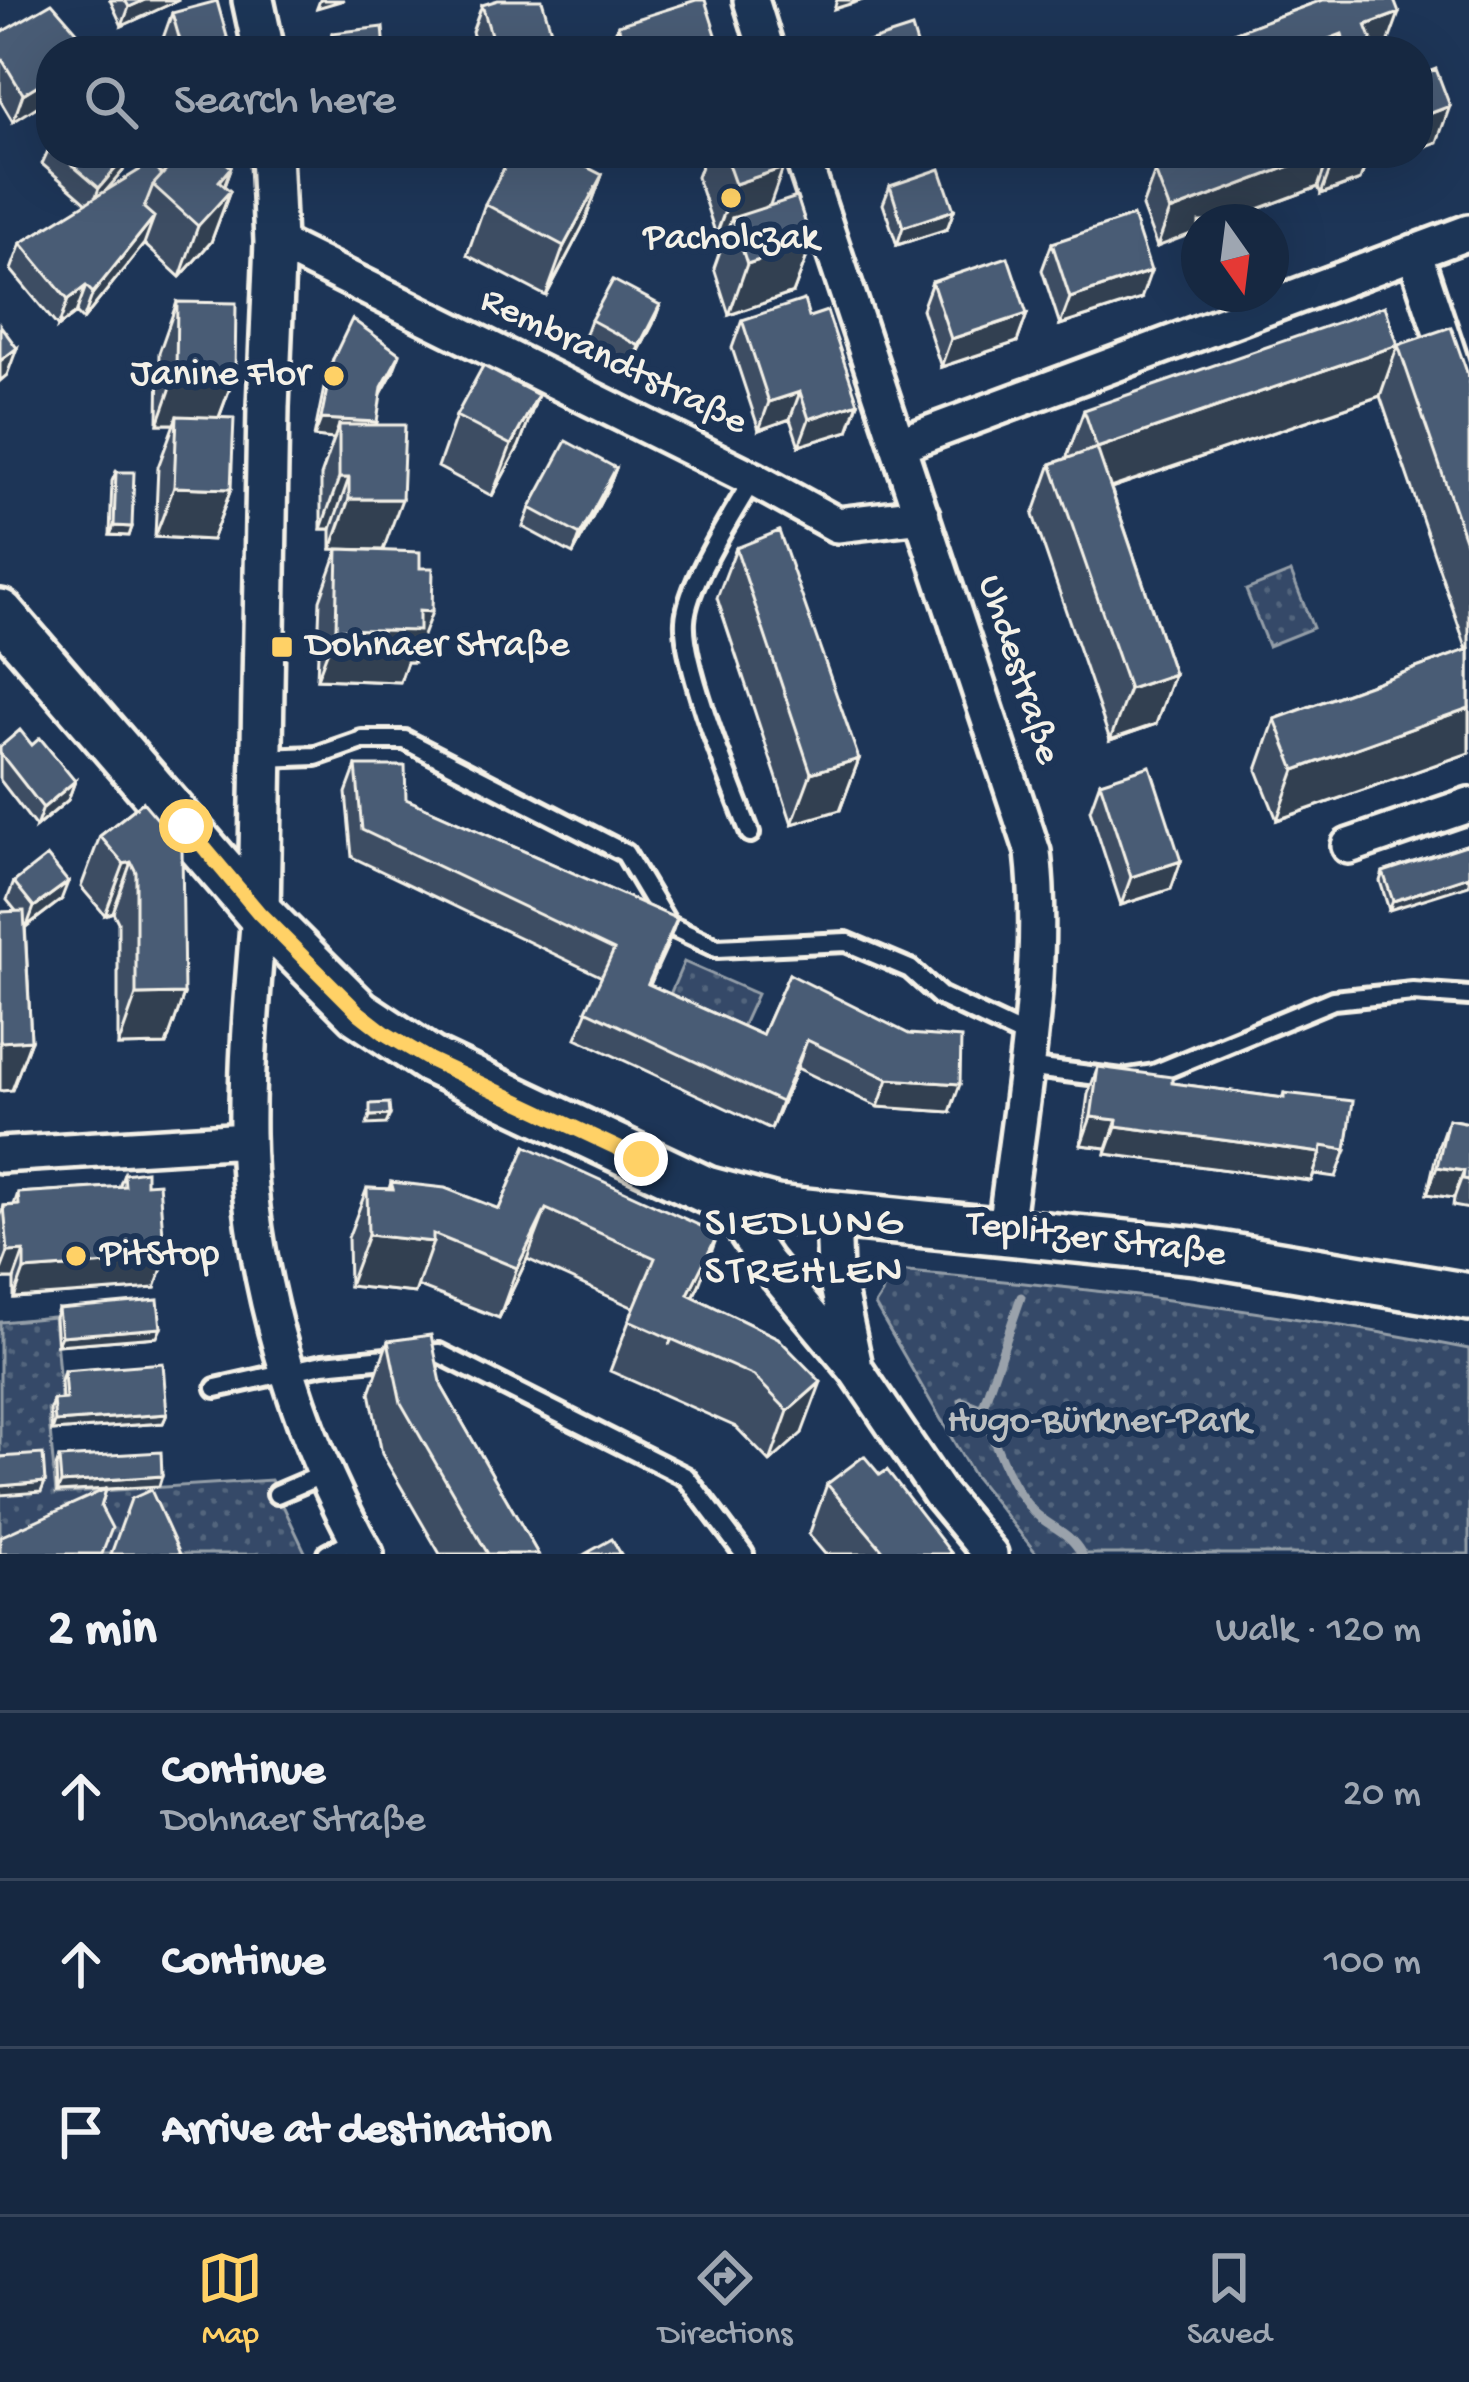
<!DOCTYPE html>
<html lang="en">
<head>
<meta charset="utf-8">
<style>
  :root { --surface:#162841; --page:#1f3048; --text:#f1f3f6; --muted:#9ea6b1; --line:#35445a; --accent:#ffd166 }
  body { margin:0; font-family:"Gochi Hand",sans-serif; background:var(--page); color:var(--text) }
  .compass { position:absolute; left:1181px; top:204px; width:108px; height:108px; border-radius:50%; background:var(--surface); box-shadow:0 12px 48px #0002; rotate:166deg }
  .stop { position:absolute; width:36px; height:36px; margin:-27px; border:9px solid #ffd166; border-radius:50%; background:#fff }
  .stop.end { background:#ffd166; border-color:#fff; box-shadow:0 3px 12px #0008 }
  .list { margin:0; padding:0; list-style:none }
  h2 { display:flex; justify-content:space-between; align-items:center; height:156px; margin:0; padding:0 48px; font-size:51px }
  h2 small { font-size:39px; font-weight:400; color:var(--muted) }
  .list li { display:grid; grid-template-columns:78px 1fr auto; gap:36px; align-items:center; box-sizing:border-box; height:168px; padding:0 48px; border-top:3px solid var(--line) }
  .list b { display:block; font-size:45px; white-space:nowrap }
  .list p { margin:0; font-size:39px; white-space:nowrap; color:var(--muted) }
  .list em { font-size:39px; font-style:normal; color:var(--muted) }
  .icon { flex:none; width:66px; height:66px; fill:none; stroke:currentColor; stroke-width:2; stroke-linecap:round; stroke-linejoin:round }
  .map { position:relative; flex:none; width:1469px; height:1554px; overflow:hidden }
  .search { position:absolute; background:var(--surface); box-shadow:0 12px 48px #0002; left:36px; right:36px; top:36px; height:132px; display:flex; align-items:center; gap:30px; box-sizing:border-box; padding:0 42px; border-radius:48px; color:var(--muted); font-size:45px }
  .sheet { height:660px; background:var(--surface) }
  nav { display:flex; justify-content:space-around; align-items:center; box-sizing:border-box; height:168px; border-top:3px solid var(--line); background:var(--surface); font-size:33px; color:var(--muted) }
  nav a { display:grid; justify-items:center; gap:6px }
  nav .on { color:var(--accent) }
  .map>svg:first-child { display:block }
  .green { fill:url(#green-dots); stroke:#949ea8; stroke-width:3 }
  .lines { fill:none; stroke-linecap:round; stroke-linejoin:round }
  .stream { stroke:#9aa2ab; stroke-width:9 }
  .service-casing { stroke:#f4f1e8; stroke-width:26 }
  .minor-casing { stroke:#f4f1e8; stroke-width:42 }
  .tertiary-casing { stroke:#f4f1e8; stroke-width:48 }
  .secondary-casing { stroke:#f4f1e8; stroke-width:54 }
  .service { stroke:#1d3557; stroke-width:16 }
  .minor { stroke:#1d3557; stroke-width:33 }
  .tertiary { stroke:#1d3557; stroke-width:39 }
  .secondary { stroke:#1d3557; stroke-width:45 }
  .wall { fill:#3e4e64; stroke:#f4f1e8; stroke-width:3 }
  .shaded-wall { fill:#324051; stroke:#f4f1e8; stroke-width:3 }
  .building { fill:#485b74; stroke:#f4f1e8; stroke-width:3 }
  .route { stroke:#ffd166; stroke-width:15 }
  .poi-dot { fill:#ffd166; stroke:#1d3557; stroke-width:4.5 }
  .labels { text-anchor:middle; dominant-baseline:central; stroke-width:12; stroke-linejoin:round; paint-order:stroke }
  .poi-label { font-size:39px; fill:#f4f1e8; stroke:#1d3557; text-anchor:start }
  .street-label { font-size:39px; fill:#f4f1e8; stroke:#1d3557 }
  .park-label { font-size:39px; fill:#bbbfc1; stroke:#1d3557 }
  .neighbourhood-label { font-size:42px; letter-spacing:3px; fill:#f4f1e8; stroke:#1d3557 }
</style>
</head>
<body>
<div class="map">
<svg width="1469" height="1554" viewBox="0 0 1469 1554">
  <defs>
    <pattern id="green-dots" width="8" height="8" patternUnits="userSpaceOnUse" patternTransform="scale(3)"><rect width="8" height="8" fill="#354a67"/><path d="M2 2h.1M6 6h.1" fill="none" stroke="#53657d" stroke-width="1.8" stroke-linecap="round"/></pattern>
  </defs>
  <rect width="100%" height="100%" fill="#1d3557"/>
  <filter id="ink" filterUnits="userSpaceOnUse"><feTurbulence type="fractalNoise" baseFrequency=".00833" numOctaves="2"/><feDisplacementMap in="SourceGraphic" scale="24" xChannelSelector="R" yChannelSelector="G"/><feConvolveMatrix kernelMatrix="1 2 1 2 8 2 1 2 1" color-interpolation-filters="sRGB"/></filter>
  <g filter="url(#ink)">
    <path class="green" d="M1291 572 1313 628 1268 646 1246 590Z
      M684 962 757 994 737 1038 665 1006Z
      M885 1270C1081 1286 1276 1311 1469 1349V1554H1037L973 1475 875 1305 882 1294Z
      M54 1317 62 1407 48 1409 56 1494 271 1480 306 1554H0V1322Z"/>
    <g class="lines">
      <path class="stream" d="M962 1401 982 1409C995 1443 1008 1484 1033 1511 1051 1529 1067 1529 1082 1554
        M982 1409 1021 1297"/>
      <defs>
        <path id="service" d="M263 758 316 756 362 740H405L625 853 668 925 717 948 846 942 910 969 940 996 1027 1037
          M750 833C732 786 682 666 685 621 687 583 733 514 753 479
          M1025 1067 1122 1079 1154 1074 1333 1000 1413 992 1469 996
          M216 1388 323 1364 439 1353 686 1477 744 1554
          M277 1494 324 1474
          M327 1554 357 1538"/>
        <path id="minor" d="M751 0 767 51
          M801 153 1033 852C1047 972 1019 1109 1005 1230
          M275 242 753 479 837 525 922 515
          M1414 252 1469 417
          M898 445 1469 232
          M1349 846 1469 805
          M259 913C253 987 246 1059 247 1133 249 1272 297 1434 366 1554
          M0 1155 247 1140
          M721 1195 765 1261 856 1370 940 1494 990 1554
          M833 1215 835 1272 854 1362"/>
        <path id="tertiary" d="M253 0 264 51
          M259 913 268 407 275 242 271 153"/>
        <path id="secondary" d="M0 613 259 913 359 1013 430 1060 538 1111 706 1190 776 1209 1196 1251 1469 1297"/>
      </defs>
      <use href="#service" class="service-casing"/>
      <use href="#minor" class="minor-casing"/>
      <use href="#tertiary" class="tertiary-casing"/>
      <use href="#secondary" class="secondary-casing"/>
      <use href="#service" class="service"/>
      <use href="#minor" class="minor"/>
      <use href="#tertiary" class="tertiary"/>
      <use href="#secondary" class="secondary"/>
    </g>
    <path class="wall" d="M110 0H179L122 26Z
      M1322 0 1386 49 1380 51H1185Z
      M482 5 557 51H478L472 32Z
      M172 13 231 51H165L162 41Z
      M618 25 718 41 714 51H614L611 44Z
      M0 33 93 51 13 122 0 100Z
      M332 33 385 51H326Z
      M51 144V153H129L123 171 104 192 162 175 194 160 231 167 224 186 230 191 211 242 180 277 144 244 83 320 76 313 58 327 11 270 21 243 87 203 42 164Z
      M706 153H778L769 206 812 243 793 293 729 315 714 268 727 231 716 235 697 177Z
      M1184 153H1407L1364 169 1360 180 1336 189 1321 194 1318 187 1223 222H1199L1157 247 1142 207 1155 171 1186 159Z
      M602 175 583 226 546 296 467 255 485 204Z
      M890 186 954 210 947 229 897 245 883 204Z
      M1052 243 1141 299 1060 325 1042 270Z
      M932 282 1027 314 1017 342 941 367 922 309Z
      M177 302 235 374 219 418 231 489 212 540 155 537 158 467 174 424H158L159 353Z
      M660 305 653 324 632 364 584 339 591 320Z
      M809 317 858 403 848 431 799 446 790 419 759 430 732 348 742 320Z
      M1398 345 1469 378V753L1277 820 1257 770 1275 719 1467 650 1380 396 1111 488 1174 674 1156 724 1110 740 1033 515 1051 464 1066 459 1084 410Z
      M333 359 393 372 380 395 376 425 383 550 331 549V529H321V476L334 439 314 437 326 378Z
      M538 395 519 446 492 496 438 467 456 416Z
      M616 468 609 486 573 554 523 527 530 508Z
      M116 472 132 527 129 536 110 535 112 481Z
      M736 548 859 759 840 810 792 824 717 598Z
      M338 549 413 662H407L400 682 317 679 320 600Z
      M32 745 75 781 68 800 36 827 0 780V747Z
      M356 766 406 799 677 919 650 985 762 1035 789 974 950 1112 878 1107 797 1068 771 1129 576 1038 602 977 352 857 346 793Z
      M1100 782 1181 861 1171 889 1121 905 1090 810Z
      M143 802 184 994 166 1045 118 1046V922L113 912 105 915 81 887 100 836Z
      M1469 844 1389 910 1380 881 1383 872Z
      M14 882 61 900 27 926 25 923 31 1040 12 1090 16 911 7 900Z
      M1098 1067 1172 1083 1282 1098 1284 1093 1346 1150 1336 1177 1314 1174 1311 1181 1106 1154 1107 1148 1081 1145 1088 1094Z
      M1448 1119 1469 1123V1209L1453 1206 1454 1198 1427 1194 1438 1147Z
      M526 1146 699 1285 693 1297 778 1338 802 1433 770 1462 736 1427 610 1371 634 1308 527 1259 499 1318 417 1286 415 1293 349 1286 348 1238 367 1188 389 1189 391 1182 499 1209Z
      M124 1174 155 1288 14 1298V1279H0V1217L4 1206 14 1205 18 1193 119 1187Z
      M58 1309 157 1337 57 1345 55 1318Z
      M388 1341 442 1387 538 1554H440L382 1454 370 1392Z
      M64 1371 167 1414 163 1423 52 1431 50 1410 53 1400 62 1399 61 1381Z
      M59 1458 159 1486 106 1489 101 1507 0 1554 105 1489 57 1492 56 1467Z
      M880 1475 952 1554H825L809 1535 827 1484Z"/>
    <path class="shaded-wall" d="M145 0H179L122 26 129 7Z
      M320 0H344L317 8Z
      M837 0H863L834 9Z
      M1399 13 1386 49 1380 51H1357L1366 25Z
      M1342 34 1336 51H1297Z
      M718 41 714 51H687Z
      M51 77V98L13 122 23 94Z
      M1450 106 1437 142 1418 149V118Z
      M129 153 123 171 92 207 99 188Z
      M1325 153H1330L1318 187 1223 222H1199V231L1157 247 1170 211Z
      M1349 153H1407L1364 169 1360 180 1321 194 1334 159Z
      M231 167 217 205 230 191 211 242 180 277 198 226 219 181Z
      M783 168 765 219 732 218 727 231 716 235 735 184Z
      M602 175 583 226 546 296 564 246Z
      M954 210 947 229 897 245 903 227Z
      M154 217 144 244 83 320 93 293Z
      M812 243 793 293 729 315 747 264Z
      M1151 271 1141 299 1060 325 1070 298Z
      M86 286 76 313 58 327 68 300Z
      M660 305 653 324 632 364 639 346Z
      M1027 314 1017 342 941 367 951 339Z
      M1398 345 1380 396 1078 499 1097 448Z
      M17 348 7 375 0 381V361Z
      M400 354 393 372 375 405 382 387Z
      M176 373 235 374 216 425 177 416 174 424H158Z
      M800 392 790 419 759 430 769 402Z
      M538 395 519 446 492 496 511 445Z
      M858 403 848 431 799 446 809 419Z
      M321 419 377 422 370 441 339 425 334 439 314 437Z
      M616 468 609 486 573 554 580 535Z
      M339 478H349L331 529H321Z
      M174 487 231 489 212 540 155 537Z
      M349 499H402L383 550 331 549Z
      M114 526 132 527 129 536 110 535Z
      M419 611 432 612 413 662H407L400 682 317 679 336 629Z
      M1174 674 1156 724 1110 740 1129 689Z
      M1469 708V753L1277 820 1295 770Z
      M859 759 840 810 792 824 811 773Z
      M75 781 68 800 36 827 43 808Z
      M1181 861 1171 889 1121 905 1131 877Z
      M131 862 113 912 105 915 124 864Z
      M1469 876V885L1389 910 1393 901Z
      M68 882 61 900 27 926 34 907Z
      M677 919 667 947 638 1011 648 984Z
      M184 994 166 1045 118 1046 136 995Z
      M31 1040 12 1090 0 1091V1042Z
      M807 1040 797 1068 771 1129 781 1102Z
      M888 1079 960 1084 950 1112 878 1107Z
      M390 1115 386 1124 367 1125 370 1116Z
      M1091 1117 1117 1120 1107 1148 1081 1145Z
      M1116 1126 1321 1153 1311 1181 1106 1154Z
      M1437 1167 1464 1171 1454 1198 1427 1194Z
      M546 1209 527 1259 499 1318 517 1268Z
      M718 1234 699 1285 669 1345 688 1294Z
      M368 1235 433 1242 415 1293 349 1286Z
      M24 1251 14 1279H0V1273L8 1252Z
      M165 1260 155 1288 14 1298 24 1270Z
      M161 1328 157 1337 57 1345 61 1336Z
      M821 1382 802 1433 770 1462 788 1411Z
      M167 1414 163 1423 52 1431 55 1422Z
      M162 1476 159 1486 57 1492 61 1483Z
      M45 1482 41 1492 0 1495V1486Z"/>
    <path class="building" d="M125 0H145L129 7Z
      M498 0H542L557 51H496L482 5Z
      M696 0H705L718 41 687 51H626L618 25Z
      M1322 0H1394L1399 13 1366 25 1376 51H1348L1342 34 1297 51H1185Z
      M217 1 231 51H183L172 13Z
      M52 3 93 50 51 51V77L23 94 0 56V33Z
      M383 27 385 51H334L332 33Z
      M912 28 919 51H859V45Z
      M1436 69 1450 106 1418 118V76Z
      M58 153H128L99 188Z
      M182 153H186L194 160 200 153H215L231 167 219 181 230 191 198 226 153 185Z
      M512 153H559L602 175 564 246 485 204Z
      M724 153H778L783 168 735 184Z
      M1202 153H1325L1170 211 1155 171Z
      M1332 153H1349L1334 159Z
      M151 163 162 175 153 185 144 208 154 217 93 293 86 286 68 300 21 243Z
      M940 169 954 210 903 227 890 186Z
      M797 197 812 243 747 264 732 218Z
      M1133 216 1151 271 1070 298 1052 243Z
      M1008 257 1027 314 951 339 932 282Z
      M613 280 660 305 639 346 591 320Z
      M804 300 809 317 827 311 858 403 809 419 800 392 769 402 742 320Z
      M177 302 236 303 235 374 176 373Z
      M1385 306 1398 345 1097 448 1084 410Z
      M352 319 400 354 382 387 377 422 321 419 333 359Z
      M0 325 17 348 0 361Z
      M1451 327 1469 378V551L1398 345Z
      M483 366 538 395 511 445 456 416Z
      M177 416 234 418 231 489 174 487Z
      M339 425H405L402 499H349V478H339Z
      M566 441 616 468 580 535 530 508Z
      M1097 448 1174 674 1129 689 1051 464Z
      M116 472H134L132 527 114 526Z
      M779 531 859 759 811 773 736 548Z
      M338 549 420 552V568H433L432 612 419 611V631L336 629Z
      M1469 649V708L1295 770 1275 719Z
      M20 730 32 745 40 738 75 781 43 808 0 753V747Z
      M356 766H405L406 799 677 919 648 984 762 1035 789 974 909 1034 961 1038 960 1084 888 1079 807 1040 781 1102 586 1010 614 950 362 830Z
      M1150 766 1181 861 1131 877 1100 782Z
      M143 802 182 848 184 994 136 995V872L131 862 124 864 100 836Z
      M1469 844V876L1393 901 1383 872Z
      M47 856 68 882 34 907 14 882Z
      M24 911 31 1040 0 1042V912Z
      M1098 1067 1172 1077V1083L1284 1098V1093L1353 1101 1346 1150 1322 1146 1321 1153 1116 1126 1117 1120 1091 1117Z
      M389 1103 390 1115 370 1116V1104Z
      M1448 1119 1469 1123V1180L1463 1179 1464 1171 1437 1167Z
      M526 1146 718 1234 688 1294 778 1338 821 1382 788 1411 754 1376 629 1320 655 1258 546 1209 517 1268 433 1234V1242L368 1235 367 1188 393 1189 391 1182 445 1188 499 1209Z
      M146 1171V1184L159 1183 165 1260 24 1270V1251L8 1252 4 1206 19 1205 18 1193 125 1186 124 1174Z
      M158 1300 161 1328 61 1336 58 1309Z
      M431 1335 442 1387 538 1554H488L401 1403 388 1341Z
      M163 1363 167 1414 55 1422 53 1400 66 1399 64 1371Z
      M161 1452 162 1476 61 1483 59 1458Z
      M43 1454 45 1482 0 1486V1457Z
      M864 1456 880 1475 887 1470 952 1554H886L827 1484Z
      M106 1489 101 1507 112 1528 102 1554H0V1537Z
      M151 1490 180 1554H111L131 1499Z
      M612 1539 621 1554H585Z"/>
  </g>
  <g class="lines" filter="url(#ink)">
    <path class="route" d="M186 826 259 913 359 1013 386 1034 430 1060 641 1159"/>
  </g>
  <g class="poi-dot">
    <circle cx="731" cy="198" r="12"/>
    <circle cx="334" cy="376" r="12"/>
    <rect x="270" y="635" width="24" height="24" rx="6"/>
    <circle cx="76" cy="1256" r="12"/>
  </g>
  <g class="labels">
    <g class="poi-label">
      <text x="731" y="240" text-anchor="middle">Pacholczak</text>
      <text x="310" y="376" text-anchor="end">Janine Flor</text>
      <text x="306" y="647">Dohnaer Straße</text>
      <text x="100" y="1256">PitStop</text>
    </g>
    <g class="street-label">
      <text transform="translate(613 363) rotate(26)">Rembrandtstraße</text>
      <text transform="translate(1017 670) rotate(72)">Uhdestraße</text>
      <text transform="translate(1096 1241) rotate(7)">Teplitzer Straße</text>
    </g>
    <g class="park-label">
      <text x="1099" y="1423">Hugo-Bürkner-Park</text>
    </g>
    <g class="neighbourhood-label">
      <text x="805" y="1225">SIEDLUNG<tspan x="805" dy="48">STREHLEN</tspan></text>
    </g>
  </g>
</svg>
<svg class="compass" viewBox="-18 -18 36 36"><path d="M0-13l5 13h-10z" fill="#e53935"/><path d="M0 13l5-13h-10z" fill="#9ea6b1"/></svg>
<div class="stop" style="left:186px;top:826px"></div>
<div class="stop end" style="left:641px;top:1159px"></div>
<div class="search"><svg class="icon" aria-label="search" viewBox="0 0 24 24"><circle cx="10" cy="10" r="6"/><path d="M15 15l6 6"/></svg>Search here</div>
</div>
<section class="sheet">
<h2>2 min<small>Walk · 120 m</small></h2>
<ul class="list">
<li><svg class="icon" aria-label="ahead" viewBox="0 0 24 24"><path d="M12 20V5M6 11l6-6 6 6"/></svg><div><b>Continue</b><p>Dohnaer Straße</p></div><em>20 m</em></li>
<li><svg class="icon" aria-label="ahead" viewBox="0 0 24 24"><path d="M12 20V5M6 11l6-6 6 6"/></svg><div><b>Continue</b></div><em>100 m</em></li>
<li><svg class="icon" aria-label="arrive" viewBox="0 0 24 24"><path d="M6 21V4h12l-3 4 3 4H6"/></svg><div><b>Arrive at destination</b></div></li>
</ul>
</section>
<nav>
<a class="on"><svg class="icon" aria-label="map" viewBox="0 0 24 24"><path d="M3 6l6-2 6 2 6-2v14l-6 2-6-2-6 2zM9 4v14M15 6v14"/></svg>Map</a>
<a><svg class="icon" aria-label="directions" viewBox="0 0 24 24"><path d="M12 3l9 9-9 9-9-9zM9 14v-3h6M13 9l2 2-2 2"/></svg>Directions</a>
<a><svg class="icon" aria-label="saved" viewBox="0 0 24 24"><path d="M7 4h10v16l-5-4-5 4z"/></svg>Saved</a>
</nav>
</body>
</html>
